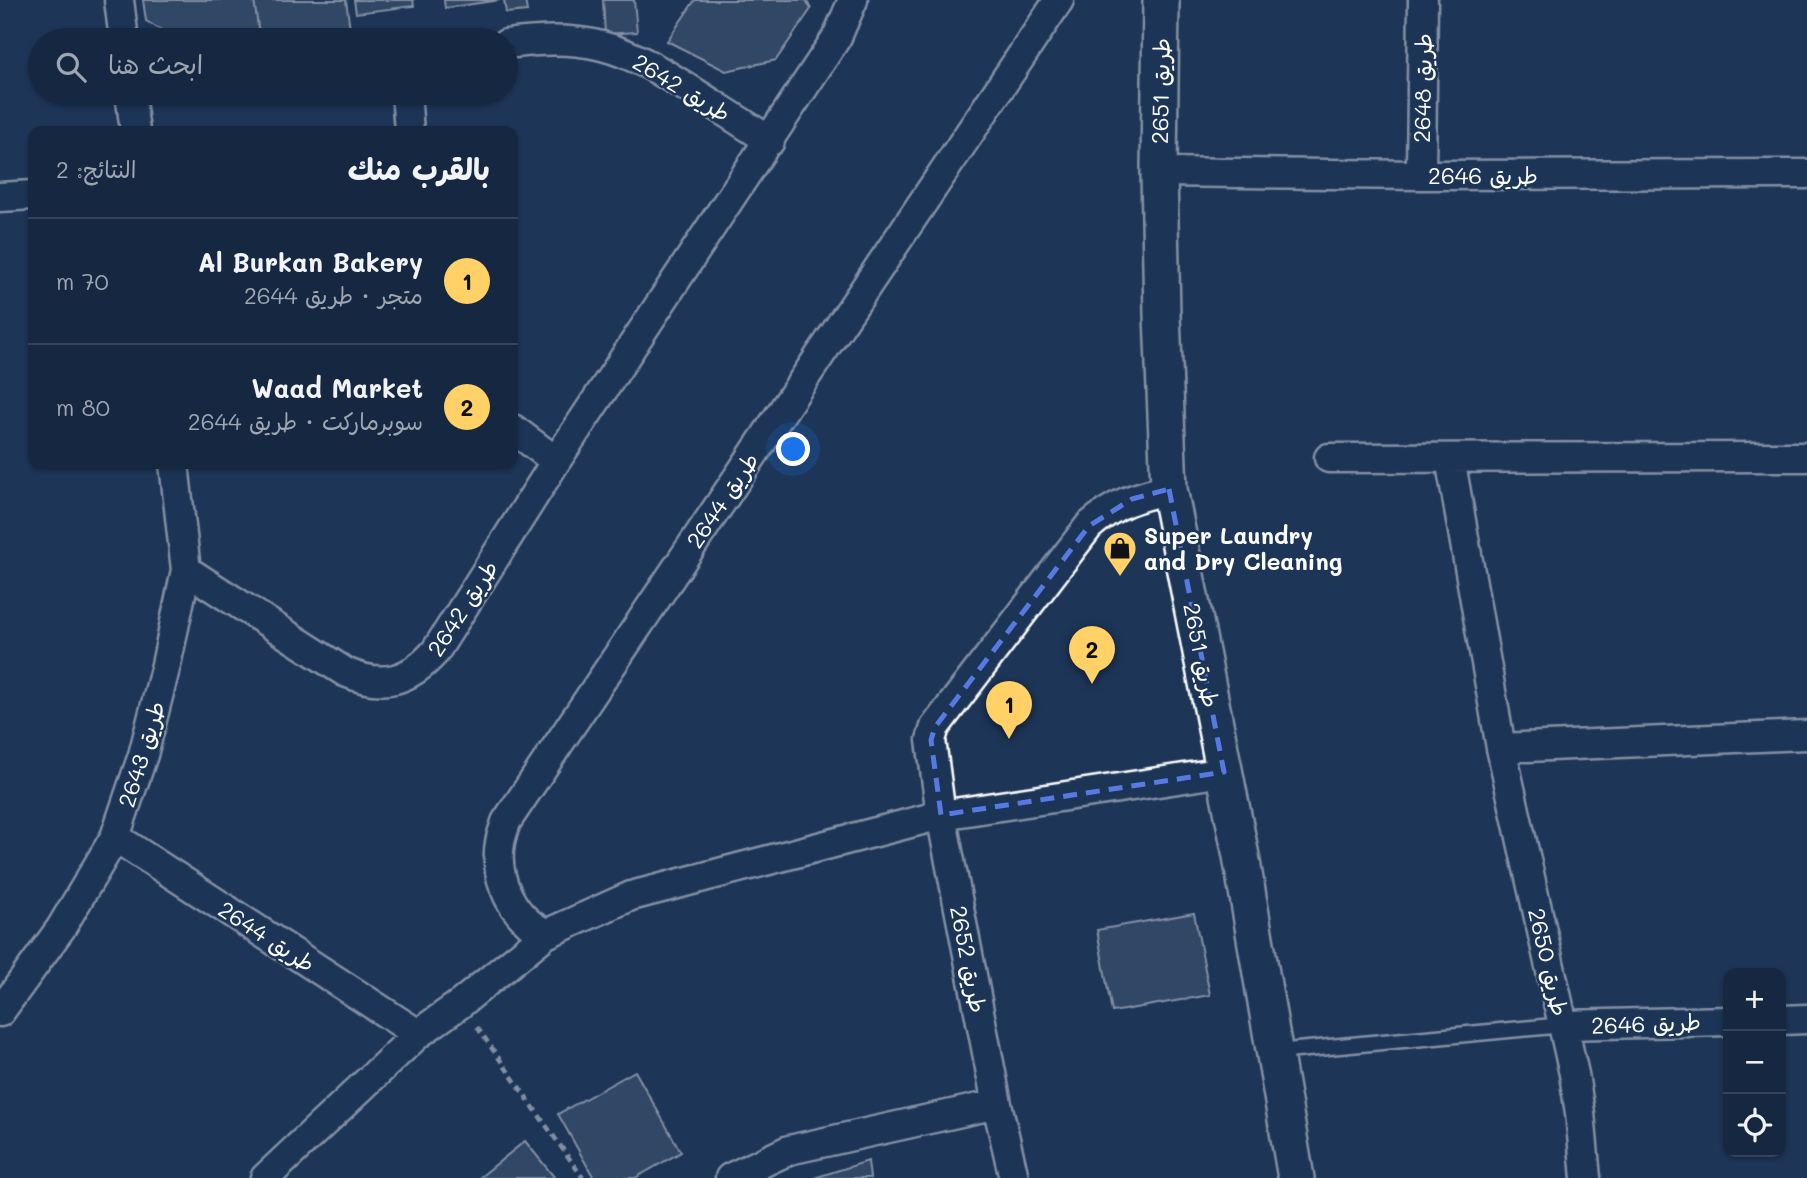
<!DOCTYPE html>
<html lang="ar">
<head>
<meta charset="utf-8">
<style>
  :root { --surface:#162841; --page:#1f3048; --text:#f1f3f6; --muted:#9ea6b1; --line:#35445a; --accent:#ffd166 }
  body { margin:0; font-family:Mali,"Playpen Sans Arabic",sans-serif; background:var(--page); color:var(--text); direction:rtl }
  .controls { position:absolute; right:21px; bottom:21px; display:grid; overflow:hidden; border-radius:14px; box-shadow:0 2px 5px #0004 }
  .controls button { width:63px; height:63px; display:grid; place-items:center; padding:0; border:0; border-bottom:2px solid var(--line); background:var(--surface); color:var(--text); font:35px sans-serif }
  .you { position:absolute; left:794px; top:450px; width:24px; height:24px; margin:-18px; border:5px solid #fff; border-radius:50%; background:#1a73e8; box-shadow:0 0 0 10px #1a73e833 }
  .badge { display:grid; place-items:center; width:46px; height:46px; border-radius:50%; background:var(--accent); color:#111; font-size:23px; font-weight:700 }
  .pin { position:absolute; translate:-50% -58px; filter:drop-shadow(0 2px 4px #0008) }
  .pin::after { content:''; position:absolute; top:37px; width:24px; height:21px; background:inherit; clip-path:polygon(0 0,100% 0,50% 100%) }
  .list { margin:0; padding:0; list-style:none }
  h2 { display:flex; justify-content:space-between; align-items:center; height:91px; margin:0; padding:0 28px; font-size:30px }
  h2 small { font-size:23px; font-weight:400; color:var(--muted) }
  .list li { display:grid; grid-template-columns:46px 1fr auto; gap:21px; align-items:center; box-sizing:border-box; height:126px; padding:0 28px; border-top:2px solid var(--line) }
  .list b { display:block; font-size:26px; white-space:nowrap }
  .list p { margin:0; font-size:23px; white-space:nowrap; color:var(--muted) }
  .list em { font-size:23px; font-style:normal; color:var(--muted) }
  .icon { flex:none; width:38px; height:38px; fill:none; stroke:currentColor; stroke-width:2; stroke-linecap:round; stroke-linejoin:round }
  .map { position:relative; flex:none; width:1807px; height:1178px; overflow:hidden; direction:ltr }
  .search { position:absolute; background:var(--surface); box-shadow:0 2px 5px #0004; left:28px; top:28px; width:490px; height:77px; display:flex; align-items:center; gap:18px; box-sizing:border-box; padding:0 24px; border-radius:38px; color:var(--muted); font-size:26px }
  .panel { position:absolute; background:var(--surface); box-shadow:0 2px 5px #0004; left:28px; top:126px; width:490px; height:343px; border-radius:14px; direction:rtl }
  .map>svg:first-child { display:block }
  .building { fill:#4a5d79; stroke:#fff; stroke-width:2 }
  .lines { fill:none; stroke-linecap:round; stroke-linejoin:round }
  .service-casing { stroke:#fff; stroke-width:19 }
  .minor-casing { stroke:#fff; stroke-width:33 }
  .tertiary-casing { stroke:#fff; stroke-width:40 }
  .path { stroke:#fff; stroke-width:4.5; stroke-dasharray:7 5; stroke-linecap:butt }
  .service { stroke:#1d3557; stroke-width:14 }
  .minor { stroke:#1d3557; stroke-width:28 }
  .tertiary { stroke:#1d3557; stroke-width:35 }
  .marked { fill:none; stroke:#567ae2; stroke-width:5; stroke-dasharray:14 9; stroke-linejoin:round }
  .labels { text-anchor:middle; dominant-baseline:central; stroke-width:5; stroke-linejoin:round; paint-order:stroke }
  .street-label { font-size:23px; fill:#fff; stroke:#1d3557 }
  .poi-label { font-size:23px; font-weight:bold; fill:#fff; stroke:#1d3557; text-anchor:start }
</style>
</head>
<body>
<div class="map">
<svg width="1807" height="1178" viewBox="0 0 1807 1178">
  <rect width="100%" height="100%" fill="#1d3557"/>
  <filter id="ink" filterUnits="userSpaceOnUse"><feTurbulence type="fractalNoise" baseFrequency=".0143" numOctaves="2"/><feDisplacementMap in="SourceGraphic" scale="14" xChannelSelector="R" yChannelSelector="G"/><feConvolveMatrix kernelMatrix="1 2 1 2 8 2 1 2 1" color-interpolation-filters="sRGB"/></filter>
  <g filter="url(#ink)">
    <path class="building" d="M143 0H254L260 40H178L146 21Z
      M254 0H346L351 36 313 40H260Z
      M354 0H413L414 6 356 13Z
      M444 0H500L445 8Z
      M504 0H525L527 11 506 13Z
      M603 0H634L637 32 605 34Z
      M695 0H806L811 9 776 60 726 71 667 41Z
      M1194 913 1210 995 1112 1012 1097 930Z
      M635 1071 681 1152 635 1178H594L558 1114Z
      M525 1141 555 1178H479Z
      M868 1161 870 1178H814Z"/>
    <g class="lines">
      <defs>
        <path id="service" d="M1276 1052 1564 1025"/>
        <path id="minor" d="M119 0 124 40
          M506 44C538 40 570 38 602 46 637 55 667 75 697 94 722 110 746 125 770 141
          M130 93 135 131
          M406 93 409 131
          M1159 172 1421 175 1807 174
          M1421 175 1423 0
          M0 197 33 195
          M513 429 556 461
          M1329 458 1807 457
          M1450 458 1501 748 1574 1074 1580 1113 1586 1178
          M186 570 345 672C382 688 408 682 435 652L556 461 837 37 853 0
          M1501 748 1807 735
          M115 837 418 1034
          M546 934C540 930 533 927 528 922 506 903 495 871 500 843 501 836 504 829 506 822L1059 0
          M0 1012 61 928 115 837 143 755 166 665 186 570 174 464
          M1781 1020 1807 1019
          M1564 1025 1728 1021
          M265 1178 418 1034 460 1004 546 934 631 896 941 815 1224 772
          M730 1178 789 1150 997 1104
          M1014 1178 997 1104 941 815 931 740 935 727 1089 526C1117 502 1134 498 1169 489"/>
        <path id="tertiary" d="M1161 0 1159 172 1162 315 1169 489 1241 856 1296 1178"/>
      </defs>
      <use href="#service" class="service-casing"/>
      <use href="#minor" class="minor-casing"/>
      <use href="#tertiary" class="tertiary-casing"/>
      <path class="path" d="M477 1027 583 1178"/>
      <use href="#service" class="service"/>
      <use href="#minor" class="minor"/>
      <use href="#tertiary" class="tertiary"/>
    </g>
  </g>
  <path d="M0 0H1807V1178H0ZM1169 489 1224 772 941 815 931 740 935 727 1089 526 1132 499Z" fill="#1d3557" fill-opacity=".55" fill-rule="evenodd"/>
  <path class="marked" d="M1169 489 1224 772 941 815 931 740 935 727 1089 526 1132 499Z"/>
  <defs>
    <symbol id="shop-pin" viewBox="-11 -11 22 30"><path d="M0 17L-7.5 6A9.5 9.5 0 1 1 7.5 6Z" fill="#ffd166" stroke="#1d3557"/><path d="M-5-2.5h2.3a2.7 3.5 0 0 1 5.4 0H5L5.5 6h-11ZM-1.5-2.5h3a1.5 2.3 0 0 0-3 0Z" fill="#111"/></symbol>
  </defs>
  <g fill-rule="evenodd">
    <use href="#shop-pin" x="1101" y="529" width="38" height="52"/>
  </g>
  <g class="labels">
    <g class="street-label">
      <text transform="translate(682 87) rotate(31)">طريق 2642</text>
      <text transform="translate(1422 88) rotate(-89)">طريق 2648</text>
      <text transform="translate(1160 91) rotate(-89)">طريق 2651</text>
      <text x="1483" y="175">طريق 2646</text>
      <text transform="translate(722 500) rotate(-56)">طريق 2644</text>
      <text transform="translate(462 608) rotate(-57)">طريق 2642</text>
      <text transform="translate(1202 655) rotate(79)">طريق 2651</text>
      <text transform="translate(141 754) rotate(-73)">طريق 2643</text>
      <text transform="translate(267 936) rotate(33)">طريق 2644</text>
      <text transform="translate(969 959) rotate(79)">طريق 2652</text>
      <text transform="translate(1549 962) rotate(77)">طريق 2650</text>
      <text transform="translate(1646 1023) rotate(-2)">طريق 2646</text>
    </g>
    <g class="poi-label">
      <text x="1144" y="535">Super Laundry<tspan x="1144" dy="26">and Dry Cleaning</tspan></text>
    </g>
  </g>
</svg>
<div class="controls">
<button>+</button>
<button>−</button>
<button><svg class="icon" aria-label="locate" viewBox="0 0 24 24"><circle cx="12" cy="12" r="6"/><path d="M12 2v4M12 18v4M2 12h4M18 12h4"/></svg></button>
</div>
<div class="you"></div>
<div class="pin badge" style="left:1009px;top:739px">1</div>
<div class="pin badge" style="left:1092px;top:684px">2</div>
<div class="search"><svg class="icon" aria-label="search" viewBox="0 0 24 24"><circle cx="10" cy="10" r="6"/><path d="M15 15l6 6"/></svg>ابحث هنا</div>
<section class="panel">
<h2>بالقرب منك<small>النتائج: 2</small></h2>
<ul class="list">
<li><span class="badge">1</span><div><b>Al Burkan Bakery</b><p>متجر · طريق 2644</p></div><em>70 m</em></li>
<li><span class="badge">2</span><div><b>Waad Market</b><p>سوبرماركت · طريق 2644</p></div><em>80 m</em></li>
</ul>
</section>
</div>
</body>
</html>
